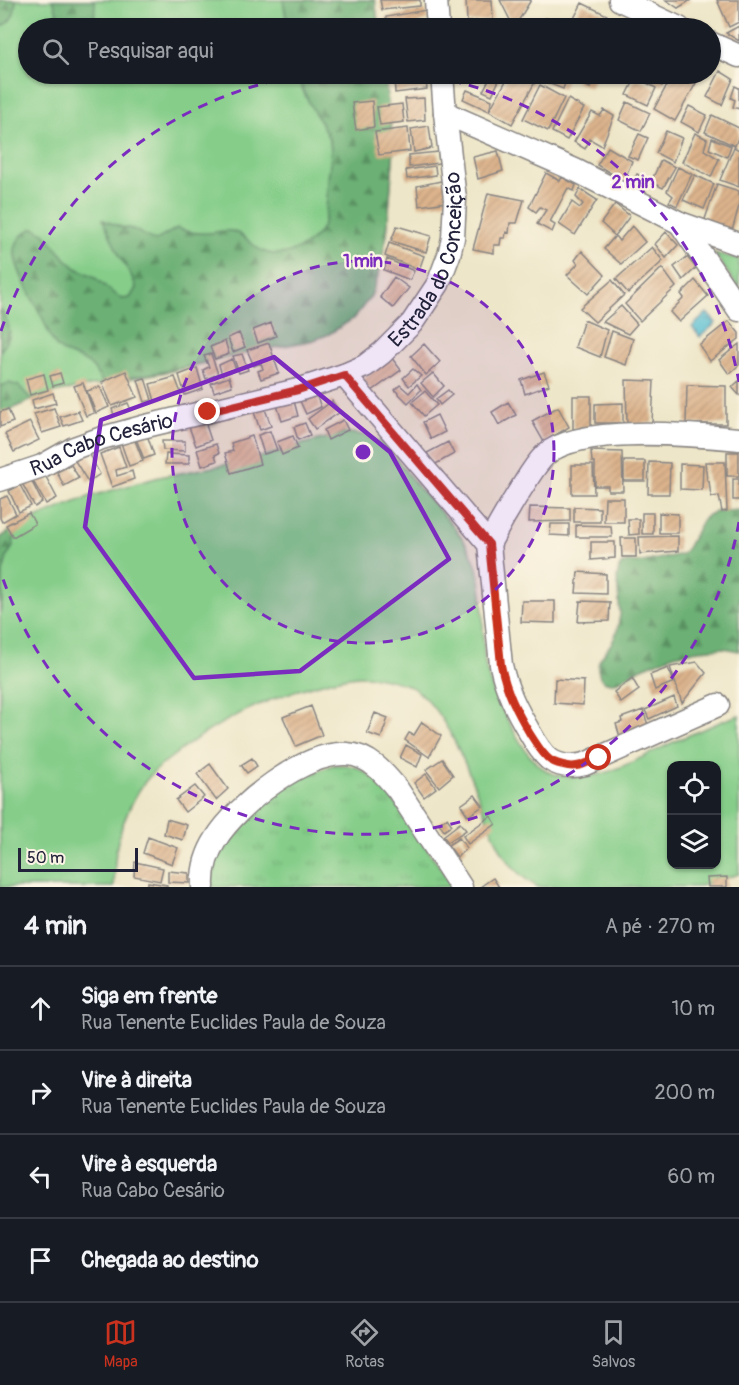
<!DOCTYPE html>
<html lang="pt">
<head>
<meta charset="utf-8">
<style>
  :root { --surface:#171b24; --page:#20242c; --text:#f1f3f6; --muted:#9ea1a6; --line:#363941; --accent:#c8321e }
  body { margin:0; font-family:Pangolin,sans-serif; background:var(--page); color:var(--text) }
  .controls { position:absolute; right:18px; bottom:18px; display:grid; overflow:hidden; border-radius:12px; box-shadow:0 2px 4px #0004 }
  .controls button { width:54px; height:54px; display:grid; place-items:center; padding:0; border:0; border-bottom:2px solid var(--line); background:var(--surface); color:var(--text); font:30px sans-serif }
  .scale { position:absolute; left:18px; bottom:15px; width:120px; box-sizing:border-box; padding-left:6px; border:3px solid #22223b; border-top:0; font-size:16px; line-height:21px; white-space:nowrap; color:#22223b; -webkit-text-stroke:4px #fcf5e5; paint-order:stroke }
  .stop { position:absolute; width:18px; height:18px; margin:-14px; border:4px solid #c8321e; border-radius:50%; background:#fff }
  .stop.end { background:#c8321e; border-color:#fff; box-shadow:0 2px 6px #0008 }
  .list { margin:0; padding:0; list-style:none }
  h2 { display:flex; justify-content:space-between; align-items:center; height:78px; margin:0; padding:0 24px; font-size:26px }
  h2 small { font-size:20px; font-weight:400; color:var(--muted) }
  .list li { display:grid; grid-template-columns:39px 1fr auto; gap:18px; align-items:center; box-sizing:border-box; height:84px; padding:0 24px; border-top:2px solid var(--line) }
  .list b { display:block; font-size:22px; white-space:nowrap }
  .list p { margin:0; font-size:20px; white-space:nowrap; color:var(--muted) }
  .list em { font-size:20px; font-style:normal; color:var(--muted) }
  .icon { flex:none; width:33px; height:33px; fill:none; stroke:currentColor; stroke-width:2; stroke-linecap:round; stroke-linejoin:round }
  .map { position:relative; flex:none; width:739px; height:887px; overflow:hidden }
  .search { position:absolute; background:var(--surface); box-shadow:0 2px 4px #0004; left:18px; right:18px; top:18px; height:66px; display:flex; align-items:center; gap:15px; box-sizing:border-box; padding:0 21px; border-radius:33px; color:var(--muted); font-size:22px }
  .sheet { height:414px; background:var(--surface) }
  nav { display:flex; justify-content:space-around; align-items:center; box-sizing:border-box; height:84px; border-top:2px solid var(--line); background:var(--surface); font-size:16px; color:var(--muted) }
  nav a { display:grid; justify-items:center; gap:3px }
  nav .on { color:var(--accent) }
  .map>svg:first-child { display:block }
  .grass { fill:#85cd89; stroke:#547862; stroke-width:1.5; fill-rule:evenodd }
  .forest { fill:url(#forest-firs); stroke:#476958; stroke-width:1.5 }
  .park { fill:url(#park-tufts); stroke:#547862; stroke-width:1.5 }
  .water { fill:url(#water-ripples); stroke:#3c7086; stroke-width:1.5 }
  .building { fill:url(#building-hatch) }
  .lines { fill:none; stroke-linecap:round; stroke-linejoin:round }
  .minor-casing { stroke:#888482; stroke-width:25 }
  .minor { stroke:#fff; stroke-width:22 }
  .route { stroke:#c8321e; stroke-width:8 }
  .marked { fill:none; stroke:#7b2cbf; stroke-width:4.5; stroke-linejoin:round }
  .ring { fill:none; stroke:#7b2cbf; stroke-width:3; stroke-dasharray:10 8 }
  .labels { text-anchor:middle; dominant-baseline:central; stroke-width:4.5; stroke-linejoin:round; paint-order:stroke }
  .street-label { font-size:21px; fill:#22223b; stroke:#fcf5e5 }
  .centre { fill:#7b2cbf; stroke:#fcf5e5; stroke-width:3 }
  .ring-label { font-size:18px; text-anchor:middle; font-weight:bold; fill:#7b2cbf; stroke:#fcf5e5; stroke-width:4.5; stroke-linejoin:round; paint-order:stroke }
</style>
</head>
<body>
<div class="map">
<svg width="739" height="887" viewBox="0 0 739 887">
  <defs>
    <pattern id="forest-firs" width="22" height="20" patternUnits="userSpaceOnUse" patternTransform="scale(1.5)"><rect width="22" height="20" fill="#6cb075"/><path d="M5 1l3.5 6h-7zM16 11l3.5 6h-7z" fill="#588f61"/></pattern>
    <pattern id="park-tufts" width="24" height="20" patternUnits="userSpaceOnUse" patternTransform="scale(1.5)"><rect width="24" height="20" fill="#85cd89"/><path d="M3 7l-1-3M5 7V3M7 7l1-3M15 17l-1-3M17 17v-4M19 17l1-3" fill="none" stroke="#73b077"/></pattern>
    <pattern id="water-ripples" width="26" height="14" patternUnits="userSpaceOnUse" patternTransform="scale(1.5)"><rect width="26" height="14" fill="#56bed2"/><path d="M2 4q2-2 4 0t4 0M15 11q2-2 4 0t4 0" fill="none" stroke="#479aac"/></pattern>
    <pattern id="building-hatch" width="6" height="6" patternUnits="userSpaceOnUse" patternTransform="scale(1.5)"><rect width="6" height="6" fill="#dcb38c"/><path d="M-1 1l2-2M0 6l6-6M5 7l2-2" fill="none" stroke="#bc9a7a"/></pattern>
  </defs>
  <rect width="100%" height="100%" fill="#fcf5e5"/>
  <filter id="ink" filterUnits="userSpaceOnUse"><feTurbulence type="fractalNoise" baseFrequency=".0167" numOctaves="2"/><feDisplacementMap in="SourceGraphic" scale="12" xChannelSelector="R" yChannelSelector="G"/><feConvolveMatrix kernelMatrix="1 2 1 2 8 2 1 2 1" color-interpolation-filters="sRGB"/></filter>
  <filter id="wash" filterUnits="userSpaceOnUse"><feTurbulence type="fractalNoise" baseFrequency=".008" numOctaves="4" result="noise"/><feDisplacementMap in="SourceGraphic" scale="24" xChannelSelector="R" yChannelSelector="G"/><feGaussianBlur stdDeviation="1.35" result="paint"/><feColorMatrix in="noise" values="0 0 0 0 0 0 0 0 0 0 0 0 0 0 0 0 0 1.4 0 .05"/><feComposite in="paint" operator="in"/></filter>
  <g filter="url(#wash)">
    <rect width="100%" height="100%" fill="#eee6c8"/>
    <path class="grass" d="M0 0H375L379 28H28V74H384L394 147 387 235 377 279 371 296 354 318 329 334 314 340 242 354 173 371 53 393 32 400 0 414Z
      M714 253 739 259V289Z
      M347 433C385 433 394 458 416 484 435 507 459 528 472 555 488 589 480 627 485 663 489 685 503 714 515 733 524 749 534 765 551 773 565 779 590 777 605 773 626 766 647 755 667 745 686 736 706 728 725 720L739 715V874L697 887H538C504 869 494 837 481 803 467 767 447 714 416 690 404 682 373 675 359 676 345 677 332 680 319 684 266 698 216 722 173 756 165 762 156 769 149 777 134 794 121 824 117 846 114 859 115 874 114 887H0V538L16 527 55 510 88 497 159 477 251 460 306 443ZM672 766H716V864H672Z"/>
    <path class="forest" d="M0 0H16C15 13 13 22 0 27Z
      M53 0H95L94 26 92 28H66L61 24Z
      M283 0H375L379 28H288Z
      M297 74H384L394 147 387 235 377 279 371 296 354 318 329 334 314 340 242 354 173 370 102 382C97 374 93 365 84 361 75 356 64 355 56 346 49 337 47 327 42 317 35 303 15 269 15 254 14 242 24 230 35 228L44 233 66 259 76 268 93 276 112 292 122 299 130 298 136 288C132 272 127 270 120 257 114 245 109 232 103 220L121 227 133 229 155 241 177 228C187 232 197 234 208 233 216 233 227 228 235 232 251 238 256 255 279 254 296 253 316 241 323 225 327 216 327 191 328 180 329 168 333 155 330 143 328 133 321 124 316 115 308 102 301 88 297 74Z
      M0 307C9 325 16 335 0 351Z
      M9 383 19 386 32 400 0 414V386Z
      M739 510V651L724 648 699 650 674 655 640 669 621 680 611 683 603 681 600 677 598 669 599 661 613 641 617 631 620 615 617 578 619 568 622 564 627 562 638 563 648 561 682 554 687 548 702 521 708 515 715 512Z
      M16 527 13 546 7 557 3 572V599L0 613V538Z"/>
    <path class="park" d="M333 765H346L356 767 365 772 384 787 454 887H211L215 861 242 816 286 783Z"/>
    <path class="water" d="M707 313 716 323 700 337 692 327Z"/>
    <g id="blocks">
      <path class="building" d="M380 0H420V6L382 10Z
        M466 0H492L493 20 467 22Z
        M500 0H531L514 28Z
        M666 0H691L678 8Z
        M717 0H739V22L729 27Z
        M582 3 607 15 601 28 596 25 594 28H569Z
        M426 10 428 20 418 23 419 28H387L386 17Z
        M546 18 562 27 561 28H540Z
        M610 21 624 28H606Z
        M495 23V28H468V26Z
        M739 26V41L726 33Z
        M720 71 733 79 722 105 707 97Z
        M394 74H425L427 89 395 93Z
        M492 74H502L492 95 483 91Z
        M510 74H520L535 82 512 124 489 111Z
        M544 74H568L563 89 540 80Z
        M579 74H596L590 88 576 81Z
        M643 74H668L662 86 642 76Z
        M673 74H701L675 121 654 109Z
        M636 77 656 88 648 105 627 95Z
        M540 85 564 98 548 131 523 119Z
        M735 86 739 88V109L733 107 735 100 731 98Z
        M467 90 492 100 489 111 463 99Z
        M424 98 425 120 408 122 405 99Z
        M568 99 584 108 567 140 552 132Z
        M372 101 374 127 356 130 352 103Z
        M627 102 650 113 641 131 619 120Z
        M402 104 404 122 380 125 377 107Z
        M689 106 707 115 699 132 681 122Z
        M604 110 614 116 602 146 590 139 585 149 574 142 592 112 600 116Z
        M712 115 739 128V135L735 146 705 132Z
        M429 126 432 148 414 152 411 129Z
        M408 128 410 151 379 155 375 132Z
        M666 131 682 138 673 162 656 153Z
        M695 133 707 139 704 150 719 159 711 177 682 162Z
        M639 134 648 138 638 160 628 156Z
        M712 138 731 146 727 157 709 149Z
        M608 147 632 161 624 181 597 165Z
        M734 147 739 150V187L720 180Z
        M498 151 503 171 478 179 473 157Z
        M438 152 439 163 409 167V155Z
        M661 160 675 167 663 188 651 182Z
        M435 166 436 175 407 179 406 170Z
        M678 167 692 174 677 206 669 202 673 196 667 191Z
        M546 173 560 181 562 177 576 185 574 191 568 188 550 222 555 225 552 232 537 224 546 210 540 207 536 212 529 207Z
        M637 174 649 181 644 192 631 185Z
        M695 175 714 184 704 209 683 200Z
        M446 180 447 202 419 206 417 186Z
        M717 184 739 191V206L732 231 704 222Z
        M580 189 597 200 575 235 559 224 572 202 580 208 583 204 576 197Z
        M488 193 524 200 517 223H510L509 233 506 232 505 238H501L500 245H494V253L473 249Z
        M615 204 630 216 615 236 619 241 632 226 645 242 621 264 604 249 615 236 601 223Z
        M397 226 431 236 426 252 391 241Z
        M666 232 678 245 666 258 655 244Z
        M389 243 424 256 419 270 385 256Z
        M652 247 663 261 628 293 616 279Z
        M582 251 605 275 588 294 567 275 578 264 575 260Z
        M687 257 696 268 683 280 674 267Z
        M387 259 414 271 410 280 384 270Z
        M662 268 676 287 640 321 625 304Z
        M394 277 409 288 393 308 380 297Z
        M612 280 624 295 595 322 580 308Z
        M695 280 708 296 679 322 670 312 684 298 681 294Z
        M621 306 637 324 628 334 603 322Z
        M584 320 607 330 600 357 575 347Z
        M729 321 739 333V339L710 361 699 345Z
        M271 323 276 336 258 343 253 330Z
        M612 331 633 339 626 365 604 357Z
        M239 333 245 347 233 352 228 338Z
        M225 341 229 354 215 359 210 347Z
        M269 343 279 373 261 379 258 371 263 369 261 363 254 366 247 350Z
        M424 344 440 362 426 375 411 356Z
        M739 344V365L729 374 719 360Z
        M211 354 218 374 206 379 203 370 209 367 204 356Z
        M242 354 248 370 239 373 233 356Z
        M391 357 401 370 372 391 362 380Z
        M232 359 236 370 222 375 219 365Z
        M197 368 203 389 185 395 179 375Z
        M413 369 421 376 409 386 403 378Z
        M126 371 137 397 112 406 102 382Z
        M544 372 549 385 525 394 521 380Z
        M60 373 63 383 53 386 50 376Z
        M433 373 444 386 433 397 421 383Z
        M44 374 48 390 30 395 26 379Z
        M175 377 181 393 155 401 150 384Z
        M229 377 232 386 214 392 211 383Z
        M145 378 152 400 145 402 138 380Z
        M626 380 654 381 652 423 627 424Z
        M739 381V395L732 387Z
        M83 383 94 413 86 416 74 386Z
        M417 384 421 390 408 403 395 390 400 385 409 393Z
        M687 385 726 386V424H686Z
        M100 387 109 407 96 413 87 391Z
        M314 390 321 407 306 414 299 399Z
        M448 390 452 395 440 405 436 399Z
        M425 391 437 405 424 416 412 402Z
        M53 393 56 403 34 409 32 400Z
        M573 396H591V428L573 429Z
        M293 397 298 416 282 421 276 402Z
        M332 401 340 412 315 429 308 419Z
        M508 402 516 415 499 425 492 412Z
        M128 403 131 410 114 415 112 409Z
        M623 403V423H595V404Z
        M264 406 271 426 260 430 253 409Z
        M558 407 569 427 544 442 532 421Z
        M54 408 61 427 42 433 34 414Z
        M8 409 13 422 0 427V412Z
        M78 411 82 420 64 426 60 417Z
        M437 415 445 432 431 439 423 422Z
        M204 419 211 440 196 446 188 424Z
        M343 420 348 430 328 440 324 430Z
        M30 422 39 440 14 452 5 434Z
        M305 423 310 435 298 440 294 427Z
        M270 431 277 450 264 454 258 435Z
        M146 432 154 455 144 459 135 436Z
        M252 436 260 464 231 473 225 453 233 451 231 443Z
        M293 436 298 448 282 455 277 442Z
        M134 438 143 461 129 466 121 443Z
        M162 441H185V451L163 450Z
        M448 442 454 454 434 465 427 453Z
        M216 444 219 453 215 455 217 461 202 466 197 450Z
        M119 447 126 467 116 470 117 476 132 471 134 479 112 487 100 454Z
        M85 448 100 474 88 482 72 456Z
        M591 451 622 452 623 491H608V486H595V462H592Z
        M727 452H739V476H727Z
        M166 454 189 455V464H165Z
        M624 461H645V481H624Z
        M649 462 670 463 669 494H648Z
        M705 462H725L727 511 722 512 719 496 711 497 709 481 707 480Z
        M680 464 703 465 702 490 680 489Z
        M71 465 79 478 64 486 57 472Z
        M572 465H593L594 494H572Z
        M45 475 57 498 46 504 33 481Z
        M733 479H739V500H733Z
        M31 480 42 502 35 507 23 485Z
        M20 485 31 506 19 512 9 491Z
        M7 496 16 514 2 522 0 518V499Z
        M605 498H624V522H604Z
        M530 507 570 508V521L529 522Z
        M574 507 600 508V522H574Z
        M29 513 35 524 13 537 6 525Z
        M642 513H653V534H642Z
        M659 513 678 514V533H659Z
        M628 519H639V534L629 535Z
        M551 524H569V536L550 535Z
        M576 525 611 526 612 537H576Z
        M678 536V551L640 554 639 537Z
        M621 538H636V557H622Z
        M591 542H615V558L591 560Z
        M578 572 606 574V594L576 593Z
        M522 601H555V623L521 622Z
        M580 601 610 602 609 621 578 622Z
        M697 662 706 673 682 703 670 667Z
        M668 668 674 682 655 690 650 675Z
        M632 678 639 690 621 703 614 692Z
        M555 679 584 681 583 705 554 703Z
        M674 697 677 706 649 719 645 710Z
        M311 706 322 735 296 746 283 717Z
        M643 710 648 725 620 737 616 724 622 722 621 718Z
        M375 713 388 718 381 738 367 733Z
        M422 722 441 736 429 757 405 740 409 733 414 735Z
        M406 745 422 754 417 767 400 758Z
        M252 758 257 766 247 773 241 765Z
        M442 759 453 775 439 787 426 770Z
        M210 764 228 789 216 800 197 774Z
        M426 774 436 788 424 797 414 783Z
        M195 786 204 797 185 812 176 800Z
        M475 795 483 806 468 816 461 805Z
        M491 816 496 824 468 844 463 836Z
        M447 818 452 825 444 831 439 823Z
        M167 819 187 825 183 840 164 834Z
        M460 823 466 830 448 842 443 836Z
        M148 837 178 848 172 864 143 853Z
        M459 838 467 848 457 857 448 845Z
        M135 862 163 868 160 881 134 876Z
        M168 871 189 873V883L168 882Z
        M727 877V887H708L707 878Z
        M493 878 499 887H480Z
        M148 882 167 885V887H148Z"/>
    </g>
  </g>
  <g filter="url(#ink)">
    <use href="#blocks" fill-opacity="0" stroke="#888482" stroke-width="1.5"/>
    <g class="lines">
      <defs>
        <g id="minor">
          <path d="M436 0 438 28"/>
          <path d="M620 0 679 28"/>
          <path d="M710 43 739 56"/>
          <path d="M445 113 575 170 680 223 739 244"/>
          <path d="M680 223 739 310"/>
          <path d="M344 375 489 544 501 665C506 690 517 711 530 733 535 742 541 752 549 759 560 767 573 767 585 764L718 705"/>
          <path id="s1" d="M0 480 42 466 74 448 102 438 142 427 298 390 344 375 365 366 382 353 412 323 438 284 449 255 453 238 455 199 445 113 442 74"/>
          <path d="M489 544C500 523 511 504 524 484 530 474 537 463 545 455 578 424 695 435 739 439"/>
          <path d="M203 887C202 870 207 853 216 839 237 805 305 751 347 754 369 755 385 774 398 790L461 887"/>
        </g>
      </defs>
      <use href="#minor" class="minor-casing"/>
      <use href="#minor" class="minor"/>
    </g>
  </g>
  <g class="lines" filter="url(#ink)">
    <path class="route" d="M208 412 298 390 344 375 489 544 501 665C506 691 517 712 530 734 536 743 541 753 550 760 555 763 562 765 568 766 579 768 589 762 599 758"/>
  </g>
  <path class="marked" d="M274 357 390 452 449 559 300 671 194 678 85 527 101 420Z"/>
  <circle cx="363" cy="452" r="191" fill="#7b2cbf" fill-opacity=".12"/>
  <g class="ring">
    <circle cx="363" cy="452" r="191"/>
    <path d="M739 522A382 382 0 0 1 1 573M1 331A382 382 0 0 1 310 74M416 74A382 382 0 0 1 739 382"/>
  </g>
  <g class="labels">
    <g class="street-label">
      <text stroke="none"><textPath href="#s1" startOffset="514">Estrada do Conceição</textPath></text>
      <text stroke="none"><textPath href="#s1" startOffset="108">Rua Cabo Cesário</textPath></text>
    </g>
  </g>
  <circle cx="363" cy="452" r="9" class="centre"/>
  <g class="ring-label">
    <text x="633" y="188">2 min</text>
    <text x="363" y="267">1 min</text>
  </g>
</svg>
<div class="controls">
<button><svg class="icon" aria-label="locate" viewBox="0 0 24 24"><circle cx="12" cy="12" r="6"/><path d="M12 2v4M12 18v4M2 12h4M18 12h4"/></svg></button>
<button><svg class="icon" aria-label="layers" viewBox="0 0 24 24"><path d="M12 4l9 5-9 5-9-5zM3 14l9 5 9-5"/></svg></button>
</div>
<div class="scale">50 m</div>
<div class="stop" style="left:599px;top:758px"></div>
<div class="stop end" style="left:208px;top:412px"></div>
<div class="search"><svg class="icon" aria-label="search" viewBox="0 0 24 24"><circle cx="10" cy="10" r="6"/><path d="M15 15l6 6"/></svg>Pesquisar aqui</div>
</div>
<section class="sheet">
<h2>4 min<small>A pé · 270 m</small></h2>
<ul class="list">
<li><svg class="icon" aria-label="ahead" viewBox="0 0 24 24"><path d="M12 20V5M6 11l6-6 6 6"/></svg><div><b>Siga em frente</b><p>Rua Tenente Euclides Paula de Souza</p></div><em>10 m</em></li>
<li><svg class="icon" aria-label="right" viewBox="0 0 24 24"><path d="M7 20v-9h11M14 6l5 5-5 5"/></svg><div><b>Vire à direita</b><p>Rua Tenente Euclides Paula de Souza</p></div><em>200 m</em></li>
<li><svg class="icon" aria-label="left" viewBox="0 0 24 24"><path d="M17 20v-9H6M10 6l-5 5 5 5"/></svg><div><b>Vire à esquerda</b><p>Rua Cabo Cesário</p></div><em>60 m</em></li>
<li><svg class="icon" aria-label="arrive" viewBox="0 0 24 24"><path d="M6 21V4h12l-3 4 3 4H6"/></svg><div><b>Chegada ao destino</b></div></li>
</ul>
</section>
<nav>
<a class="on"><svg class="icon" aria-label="map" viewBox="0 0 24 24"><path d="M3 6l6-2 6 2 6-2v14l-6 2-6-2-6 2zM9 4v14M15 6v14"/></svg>Mapa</a>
<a><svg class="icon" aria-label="directions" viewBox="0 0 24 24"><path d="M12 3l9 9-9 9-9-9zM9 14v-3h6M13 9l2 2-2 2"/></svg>Rotas</a>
<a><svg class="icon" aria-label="saved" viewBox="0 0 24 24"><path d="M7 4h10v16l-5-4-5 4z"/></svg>Salvos</a>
</nav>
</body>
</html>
